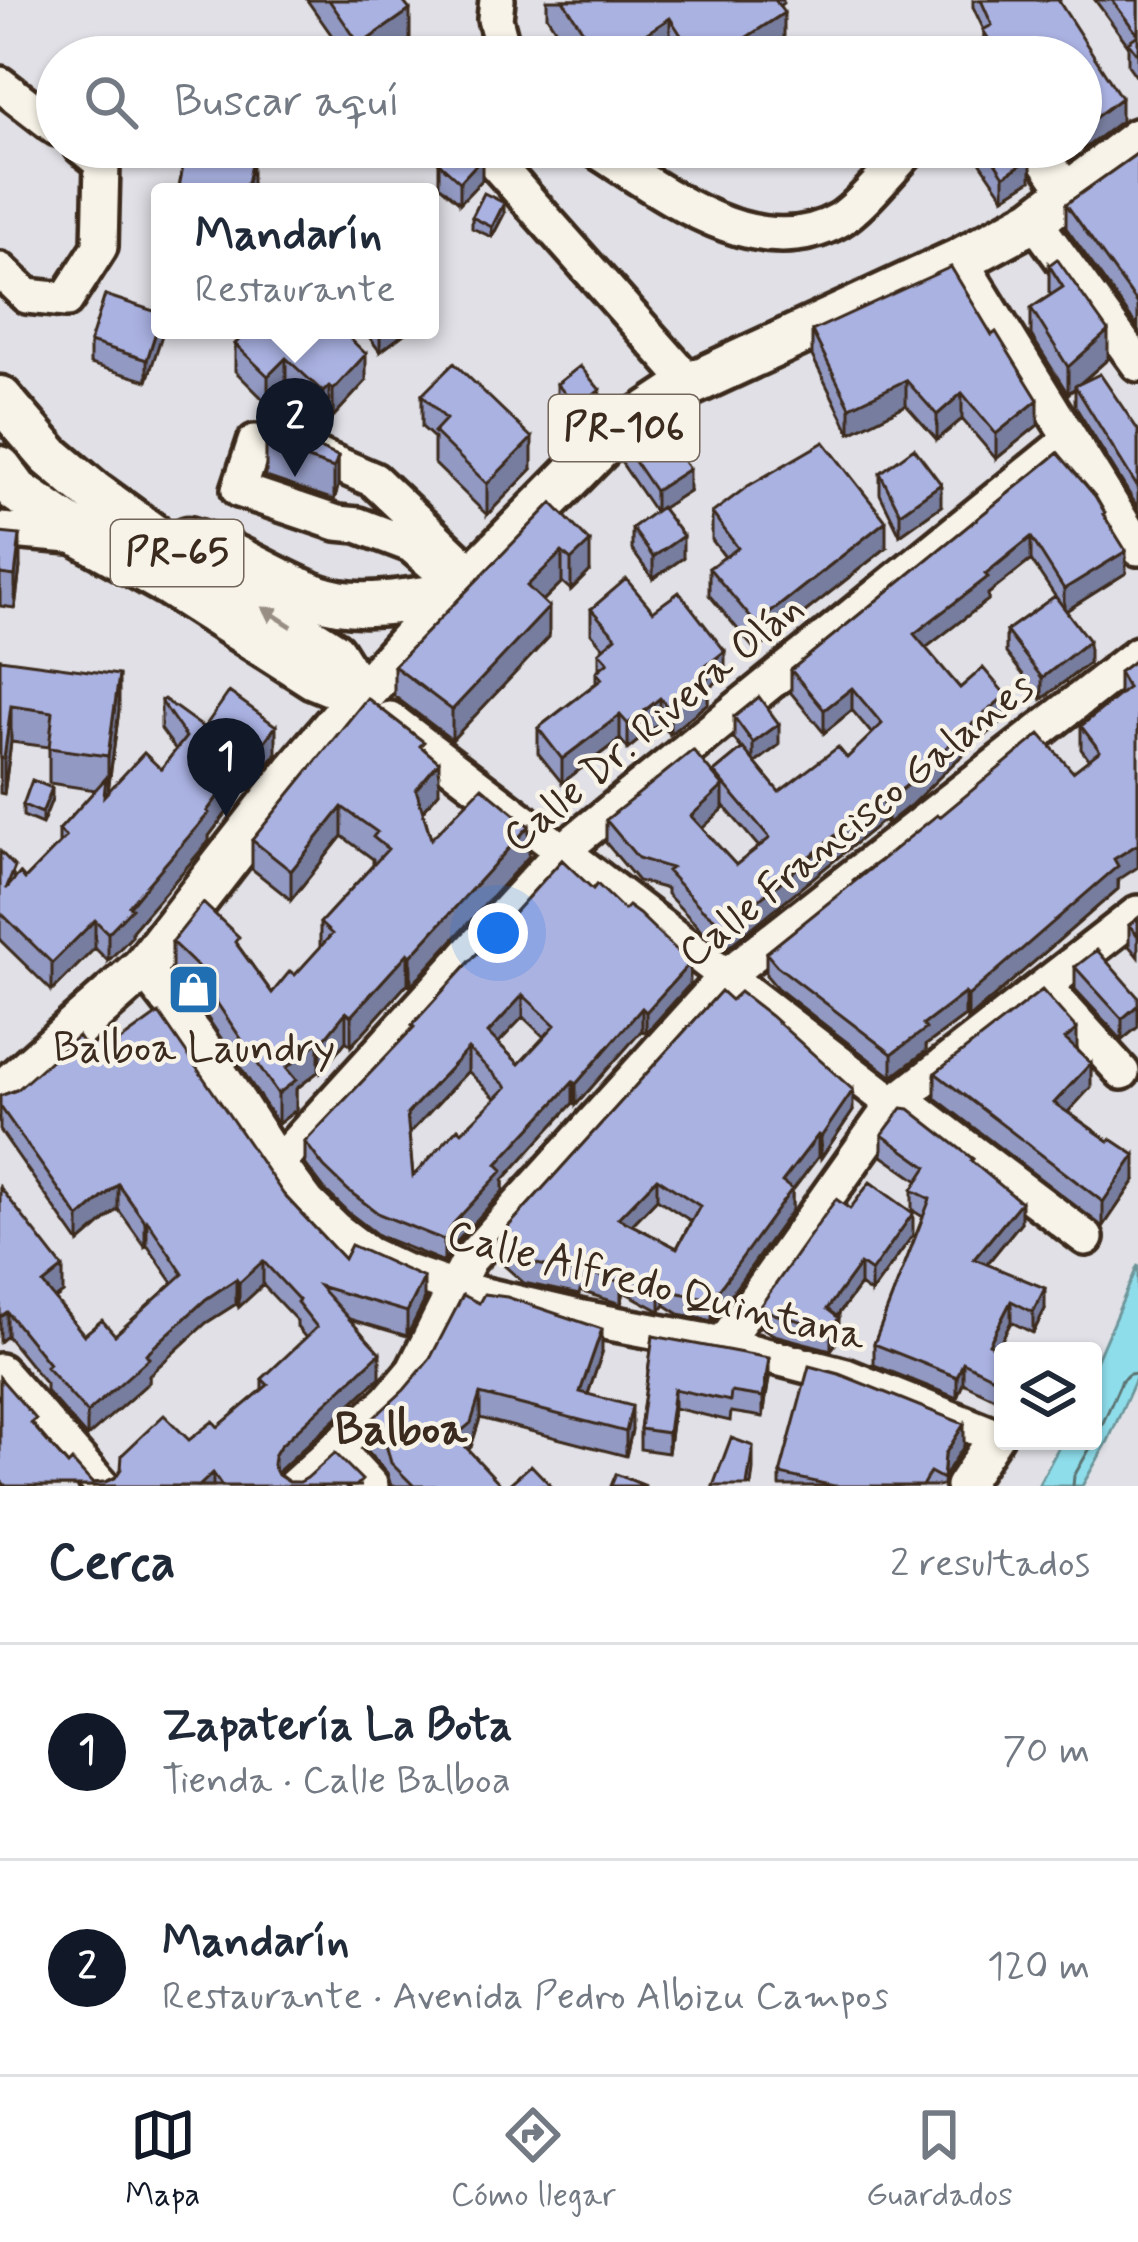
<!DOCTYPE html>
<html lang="es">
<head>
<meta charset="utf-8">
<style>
  :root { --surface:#fff; --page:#f2f2f3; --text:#1f2937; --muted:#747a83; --line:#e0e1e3; --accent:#111827 }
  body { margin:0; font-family:Mynerve,sans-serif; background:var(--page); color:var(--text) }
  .controls { position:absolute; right:36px; bottom:36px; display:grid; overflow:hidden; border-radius:12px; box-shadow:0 3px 9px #0004 }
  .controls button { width:108px; height:108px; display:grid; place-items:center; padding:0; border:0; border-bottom:3px solid var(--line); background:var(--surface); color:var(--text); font:60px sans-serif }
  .you { position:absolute; left:498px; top:933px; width:42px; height:42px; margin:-30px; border:9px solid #fff; border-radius:50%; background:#1a73e8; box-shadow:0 0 0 18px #1a73e833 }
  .badge { display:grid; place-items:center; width:78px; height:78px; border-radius:50%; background:var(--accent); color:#fff; font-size:39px; font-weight:700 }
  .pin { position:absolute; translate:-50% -99px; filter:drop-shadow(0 3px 6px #0008) }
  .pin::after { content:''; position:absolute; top:63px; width:42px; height:36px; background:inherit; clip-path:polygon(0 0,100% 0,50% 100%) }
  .popup { position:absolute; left:151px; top:183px; width:288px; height:156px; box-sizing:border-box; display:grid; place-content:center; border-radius:12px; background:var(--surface); filter:drop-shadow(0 3px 9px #0005); font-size:39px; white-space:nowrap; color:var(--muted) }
  .popup b { font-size:45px; color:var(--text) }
  .popup::after { content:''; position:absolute; left:50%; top:100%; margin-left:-24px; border:24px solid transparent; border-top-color:var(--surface) }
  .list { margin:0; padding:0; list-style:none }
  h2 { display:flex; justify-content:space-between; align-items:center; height:156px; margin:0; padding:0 48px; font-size:51px }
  h2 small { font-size:39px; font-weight:400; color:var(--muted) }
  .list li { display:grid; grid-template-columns:78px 1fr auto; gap:36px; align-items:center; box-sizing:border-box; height:216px; padding:0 48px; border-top:3px solid var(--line) }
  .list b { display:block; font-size:45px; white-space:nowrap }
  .list p { margin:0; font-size:39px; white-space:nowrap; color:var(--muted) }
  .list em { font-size:39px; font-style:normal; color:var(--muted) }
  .icon { flex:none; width:66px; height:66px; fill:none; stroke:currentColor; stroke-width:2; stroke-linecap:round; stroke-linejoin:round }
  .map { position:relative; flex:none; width:1138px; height:1486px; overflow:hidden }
  .search { position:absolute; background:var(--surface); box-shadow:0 3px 9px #0004; left:36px; right:36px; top:36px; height:132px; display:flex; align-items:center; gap:30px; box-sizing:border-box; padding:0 42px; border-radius:66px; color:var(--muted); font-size:45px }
  .sheet { height:588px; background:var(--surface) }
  nav { display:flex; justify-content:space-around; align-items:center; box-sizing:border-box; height:168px; border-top:3px solid var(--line); background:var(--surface); font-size:33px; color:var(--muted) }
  nav a { display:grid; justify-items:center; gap:6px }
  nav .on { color:var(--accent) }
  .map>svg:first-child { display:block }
  .water { fill:#8eddeb; stroke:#6d9599; stroke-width:3 }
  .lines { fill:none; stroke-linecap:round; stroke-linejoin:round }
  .shore { stroke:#5c7270; stroke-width:3 }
  .minor-casing { stroke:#3b2a1e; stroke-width:42 }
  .major-casing { stroke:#3b2a1e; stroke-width:51 }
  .minor { stroke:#f7f3e8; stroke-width:33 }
  .major { stroke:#f7f3e8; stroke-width:42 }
  .wall { fill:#9299c2; stroke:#3b2a1e; stroke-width:3; fill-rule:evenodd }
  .shaded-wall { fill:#777d9e; stroke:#3b2a1e; stroke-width:3 }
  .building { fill:#aab2e2; stroke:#3b2a1e; stroke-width:3; fill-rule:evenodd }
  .oneway { fill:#998e83 }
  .labels { text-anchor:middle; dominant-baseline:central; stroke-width:9; stroke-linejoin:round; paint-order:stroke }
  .shield { fill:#f7f3e8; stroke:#73665b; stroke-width:3 }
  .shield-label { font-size:39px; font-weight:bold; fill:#3b2a1e }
  .street-label { font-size:42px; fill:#3b2a1e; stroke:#f7f3e8 }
  .poi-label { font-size:42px; fill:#3b2a1e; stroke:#f7f3e8 }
  .neighbourhood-label { font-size:45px; font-weight:bold; fill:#3b2a1e; stroke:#f7f3e8 }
</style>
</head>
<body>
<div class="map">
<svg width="1138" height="1486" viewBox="0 0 1138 1486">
  <rect width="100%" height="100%" fill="#e0e0e6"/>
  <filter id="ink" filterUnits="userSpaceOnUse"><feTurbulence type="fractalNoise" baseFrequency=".00833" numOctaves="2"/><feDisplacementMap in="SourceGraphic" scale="24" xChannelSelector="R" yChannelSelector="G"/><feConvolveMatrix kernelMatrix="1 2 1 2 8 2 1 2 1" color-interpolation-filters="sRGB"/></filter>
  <g filter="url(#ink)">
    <path class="water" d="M1138 1265V1374L1108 1441 1082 1486H1038L1062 1441H1093V1369Z"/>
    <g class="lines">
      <path class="shore" d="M1073 1486 1074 1476 1097 1436 1122 1380 1129 1374 1138 1373"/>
      <defs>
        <path id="minor" d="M497 0 495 19 505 57
          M0 84 57 128
          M481 147 691 384
          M591 147C659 189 755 268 839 220 861 207 892 167 912 147
          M1037 147 1069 194
          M1034 220 1138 364
          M960 260 1138 548
          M0 270 27 296 66 300 100 247 102 163 82 147
          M0 530 82 537
          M461 588 411 545 358 525 337 523 239 490 255 442 309 452 374 480 474 575
          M390 719 893 1104 918 1111 1086 1238
          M143 968 199 1040 278 1163 308 1203 335 1229 368 1254 402 1270 455 1288 583 1318 723 1344 846 1376 996 1436 963 1486
          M1044 986 1122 1072
          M278 1163 562 851 1069 440
          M723 1344 893 1104 1138 913
          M0 1371 102 1486
          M336 1448 371 1486
          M294 1486 388 1401 414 1370 469 1260 727 975 1138 654"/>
        <path id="major" d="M0 398 50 456 94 493 174 551 333 653 360 696
          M0 468 17 491 84 537 170 585 314 677 360 696
          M188 539C234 551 272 580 316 596 359 613 410 599 455 594
          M0 1095 143 968 297 770 360 696 416 634 608 439 691 384 960 260 1034 220 1138 140"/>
      </defs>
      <use href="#minor" class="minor-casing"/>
      <use href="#major" class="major-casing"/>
      <use href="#minor" class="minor"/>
      <use href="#major" class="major"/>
    </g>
    <path class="wall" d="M307 0H402L410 42 388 57H347Z
      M547 0H783V3L779 6 784 54 779 57H573L547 16Z
      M973 0H1061L1059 1 1121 121 1084 149 1081 145V57H985L983 54 984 30 973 7Z
      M1095 0H1138V79L1128 65V45Z
      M970 147H1023L1031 180 1004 197Z
      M1138 153V328L1066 228V204Z
      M439 163 482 180 460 203 439 185Z
      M504 214 492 237 472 228V217Z
      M1049 265 1108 359 1079 385 1138 430V508L1075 406V388L1068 394 1031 335V308L1051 295 1049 292Z
      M162 330 147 381 90 364V342Z
      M364 330H409L380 352Z
      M812 331 1038 425 996 459 962 419 937 440 906 405 850 433 812 356Z
      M235 344 366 381 333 417 329 413 323 419 286 385 268 404 235 371Z
      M557 384 600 411 577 430 557 406Z
      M422 395 532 469 487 515 434 463V438L422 427Z
      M621 441 689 491 662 508 683 558 653 579 632 550V528L655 512 621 462Z
      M266 445 338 456V487L334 500 266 477Z
      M1058 453 1105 518 1126 573 1066 611 1089 663 1042 699 1006 653V631L1055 596 1031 560 988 594V600L925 648 960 688 1006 718 957 760 911 805 887 824 884 820 849 847 726 949 702 931 667 894V889L638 881 606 843V820L714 776V772L742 749 734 739V717L779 745 755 763 779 792 847 758 872 734 852 710 824 733 791 693V670ZM723 805 759 847 736 865 702 828 723 809Z
      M880 473 941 506 900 535 880 494Z
      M552 503 590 571 571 590 562 582 543 601 549 637 452 740 394 696V666Z
      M712 513 886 548 756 651 709 595V568L725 557 712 540Z
      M0 533 20 567 15 608 0 606Z
      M591 609 653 611 725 675 708 689V703L670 734 660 723 628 749 620 739 562 783 538 753V728L596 683V672L599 669V652L604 648 591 633Z
      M1138 658 1118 889 968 1019 965 1016 926 1045V1051L892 1077 777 988 766 975V953L853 884V880L940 817 1073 772 1089 760 1081 749V726L1119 695V672Z
      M0 659 119 710 108 791 161 769 176 750 161 729V701L204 728 276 754 255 782 251 780 209 836V841L132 931V936L108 961 95 948 52 991 0 940V851L15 879H25L59 844V830L96 790 49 783V747L11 742 4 794 0 793Z
      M424 749 439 792 423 811 431 839 529 856 411 986 408 983 351 1046 346 1041 321 1072 319 1071 296 1089V1110L278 1124 201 1008V1000L172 972V942L239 947 272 993 295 975 320 948V923L373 865V859L342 836 291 900 252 869V840Z
      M52 799 42 824 23 816V805Z
      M562 860 690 984 646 1033 642 1030 576 1105 573 1103 503 1180V1191L453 1246 444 1262 379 1236 349 1213 324 1189 305 1164V1142L412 1029V1025ZM523 1017 544 1037 519 1064 498 1043ZM468 1071 496 1099 462 1132 413 1176 409 1134Z
      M1138 918V957L1129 946V925Z
      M1075 967 1138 997 1122 1040 1075 989Z
      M721 991 853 1111 821 1158 818 1157 792 1191V1210L712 1321 679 1314 665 1305 660 1311 624 1292 621 1304 580 1291 579 1295 524 1283 498 1260V1238ZM657 1199 691 1221 677 1248 632 1225Z
      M1077 1049 1091 1087 1068 1112 1109 1141 1135 1180 1103 1227 935 1098V1073Z
      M94 1060 284 1195 344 1259 424 1302 407 1336 349 1319 380 1377 278 1474 289 1482 362 1486H0V1378L36 1428 68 1465 92 1483 105 1482 218 1427 262 1390V1379L306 1338 297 1327V1321L263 1285 239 1307 236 1304 206 1323 149 1375V1382L87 1437 46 1391V1384L7 1336 0 1187 63 1293 55 1299 84 1335H115L173 1283 147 1245 145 1247 118 1209 79 1243 0 1130V1096Z
      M882 1135 973 1163 1021 1222 987 1264 1045 1309 1033 1333 1011 1322 997 1348 1003 1351V1402L963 1383 957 1398 874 1365V1344L923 1217 912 1210V1190L918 1181 882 1156Z
      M850 1209 913 1235 871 1293 860 1285 837 1316 839 1339 831 1350 774 1335 761 1327V1305Z
      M653 1336 769 1378 763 1417 731 1412 730 1421 674 1408 668 1453 640 1449V1429Z
      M602 1353 588 1394 632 1430 626 1456 480 1418 471 1447 468 1450 502 1486H391L387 1473 366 1449V1425Z
      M964 1446 945 1475 944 1486H780V1474Z"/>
    <path class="shaded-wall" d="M410 10V42L388 57H360V45Z
      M784 13V54L779 57H716Z
      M670 18V57H610Z
      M1121 98V121L1084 149V126Z
      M482 158V180L460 203V182Z
      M1031 158V180L1004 197V176Z
      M252 160V192H245Z
      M504 203V214L492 237V227Z
      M160 319 162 335 147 381V360Z
      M380 330H409L380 352Z
      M1108 331V359L1068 394V367Z
      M366 354V381L333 417V390Z
      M286 358V385L268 404V376Z
      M906 380V405L850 433V407Z
      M329 386V413L323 419V392Z
      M600 390V411L577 430V408Z
      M962 393V419L937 440V415Z
      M1038 400V425L996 459V434Z
      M532 438V469L487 515V484Z
      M338 456V487L334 500V468Z
      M689 469V491L655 513V491Z
      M941 484V506L900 535V513Z
      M886 521V548L756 651V624Z
      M20 535V567L15 608V576Z
      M683 536V558L653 579V557Z
      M1031 537V560L988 594V600L914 657V634Z
      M590 542V571L571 590V560Z
      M1126 551V573L1064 612V589Z
      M562 552V582L527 616V586Z
      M549 607V637L452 740V710Z
      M1089 641V663L1042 699V678Z
      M725 651V675L708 689V703L670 734V710L701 670Z
      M119 675V710L108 791V756Z
      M852 688V710L824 733V710Z
      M1006 695V718L957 760 911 805 887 824V801L957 737Z
      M660 698V723L628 749V724Z
      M11 706V742L4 794V758Z
      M620 715V739L562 783V759Z
      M779 724V745L753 765V743Z
      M276 726V754L255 782V754Z
      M251 752V780L209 836V841L132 931V936L108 961V933L207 811Z
      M439 762V792L416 819V789Z
      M723 786V809L691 839V816Z
      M52 788V799L42 824V813Z
      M884 797V820L726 949V927Z
      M342 807V836L291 900V871Z
      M529 826V856L411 986V956Z
      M1138 844V867L1118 880V889L968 1019V996L1114 859Z
      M95 920V948L52 991V963Z
      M408 953V983L351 1046V1016Z
      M690 963V984L646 1033V1012Z
      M965 993V1016L926 1045V1051L892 1077V1054L923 1025Z
      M523 995V1017L488 1054V1033Z
      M1138 1005V1027L1122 1040V1019Z
      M642 1008V1030L576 1105V1084Z
      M346 1012V1041L321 1072V1043Z
      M1077 1029V1053L1065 1039Z
      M319 1041V1071L296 1089V1110L278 1124V1094L286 1068Z
      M468 1049V1071L407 1136V1114Z
      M1091 1063V1087L1054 1127V1103Z
      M573 1082V1103L503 1180V1191L453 1246 444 1262V1240L453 1224 497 1164Z
      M853 1090V1111L821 1158V1137Z
      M818 1135V1157L792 1191V1210L712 1321V1299L782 1182Z
      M1135 1155V1180L1103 1227V1202Z
      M657 1178V1199L618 1239V1218Z
      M118 1184V1209L79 1243V1218Z
      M1021 1202V1222L974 1280V1259Z
      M913 1213V1235L871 1293V1272Z
      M147 1220V1245L145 1247V1222Z
      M263 1261V1285L239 1307V1283Z
      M860 1264V1285L828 1328 827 1309Z
      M63 1268V1293L43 1308V1284Z
      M624 1271V1292L621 1304V1282Z
      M424 1278V1302L407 1336V1312Z
      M236 1279V1304L206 1323 149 1375V1382L87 1437V1413L146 1354 206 1299Z
      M665 1284V1305L660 1311V1290Z
      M1045 1288V1309L1033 1333V1312Z
      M1011 1301V1322L989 1365V1344Z
      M7 1312V1336L0 1342V1317Z
      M839 1318V1339L831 1350V1329Z
      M602 1329V1353L580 1417V1392Z
      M380 1353V1377L280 1470 274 1481V1456L280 1446Z
      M769 1358V1378L763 1417V1397Z
      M963 1362V1383L957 1398V1377Z
      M674 1389V1408L668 1453V1433Z
      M480 1394V1418L471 1447 465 1452 458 1434Z
      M632 1406V1430L626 1456V1432Z
      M964 1424V1446L945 1475 943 1486 945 1454Z
      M753 1446V1470L751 1486 747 1485Z
      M213 1473V1486H199Z"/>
    <path class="building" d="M329 0H402L410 10 360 45Z
      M563 0H775L784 13 716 57H695L670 18 610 57H600Z
      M981 0H1058L1121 98 1084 126 1081 122V57H1000L983 30 992 25Z
      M1112 0H1138V55L1128 42 1138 35Z
      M187 147 252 160 245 192H178Z
      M454 147H473L482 158 460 182 439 163Z
      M985 147H1023L1031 158 1004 176Z
      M1138 153V304L1066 204Z
      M484 193 504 203 492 227 472 217Z
      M1057 259 1108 331 1068 367 1031 308 1063 287 1049 265Z
      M951 267 992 335 996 332 1038 400 996 434 962 393 937 415 906 380 850 407 812 331Z
      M105 295 160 313V319L147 360 90 342Z
      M249 330H341L366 354 333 390 329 386 323 392 286 358 268 376 235 344Z
      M454 363 532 438 487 484 434 432 446 419 422 395Z
      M580 366 600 390 577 408 557 384Z
      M1100 374 1138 430V488L1075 386Z
      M654 418 689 469 655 491 621 441Z
      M269 434 303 441 338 456 334 468 266 445Z
      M824 442 886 521 756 624 709 568 738 548 712 513 748 486Z
      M914 448 941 484 900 513 880 473Z
      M1058 453 1095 496 1105 513 1103 514 1126 551 1064 589 1031 537 985 574 988 577 914 634 960 688 983 668 1006 695 957 737 911 782 887 801 884 797 849 824 726 927 702 909 667 871 671 868 638 858 606 820 693 750 723 786 691 816 736 865 770 838 714 772 743 748 779 792 838 747 847 758 882 724 852 688 824 710 791 670Z
      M552 503 590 542 571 560 562 552 527 586 549 607 452 710 394 666Z
      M661 507 683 536 653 557 632 528Z
      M0 533 20 535 15 576 0 574Z
      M626 579 653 611 679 592 725 651 701 670 708 678 670 710 660 698 628 724 620 715 562 759 538 728 602 679 596 672 608 662 599 652 616 637 591 609Z
      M1055 596 1089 641 1042 678 1006 631Z
      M1138 658V844L1114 859 1118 866 968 996 965 993 923 1025 926 1029 892 1054 777 966 766 953 937 815 940 817 1040 734 1073 772 1100 751 1081 726 1128 688 1119 672Z
      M0 659 119 675 108 756 49 748 53 712 11 706 4 758H0Z
      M229 692 276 726 255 754 251 752 207 811 209 813 129 906 132 908 108 933 95 920 52 963 0 912V851L15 867 6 889 20 873 25 879 66 837 59 830 106 778 104 796 144 753 161 769 186 737 161 701 164 699 204 728Z
      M759 697 779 724 753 743 734 717Z
      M367 698 424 742 420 746 439 762 416 789 431 839 482 787 529 826 411 956 408 953 351 1016 346 1012 321 1043 319 1041 286 1068 296 1080 278 1094 201 979 206 975 172 942 203 903 239 937 235 942 272 993 290 971 295 975 332 934 320 923 388 849 373 837 377 832 342 807 291 871 252 840Z
      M32 780 52 788 42 813 23 805Z
      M562 860 593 889 597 884 624 910 628 906 639 914 690 963 646 1012 642 1008 576 1084 573 1082 497 1164 503 1170 453 1224 444 1240 379 1214 349 1191 324 1167 305 1142 414 1027 412 1025ZM523 995 555 1025 519 1064 488 1033ZM468 1049 507 1087 462 1132 458 1128 413 1176 407 1114Z
      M1138 918V936L1129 925Z
      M1097 950 1138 997V1005L1122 1019 1075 967Z
      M1042 990 1077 1029 1065 1039 1091 1063 1054 1103 1109 1141 1111 1139 1135 1155 1103 1202 935 1073Z
      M721 991 731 1000 740 992 771 1016 853 1090 821 1137 818 1135 782 1182 792 1189 712 1299 679 1293 665 1284 660 1290 624 1271 621 1282 580 1270 579 1274 524 1261 498 1238ZM657 1178 700 1206 677 1248 618 1218Z
      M159 1013 284 1195 344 1259 351 1245 424 1278 407 1312 319 1286 380 1353 280 1446 274 1456 273 1465 278 1475 289 1482H300L307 1478 335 1453 362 1480 356 1486H222L213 1473 199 1486H6L0 1480V1378L36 1419 31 1423 68 1465 72 1461 92 1483 105 1482 115 1478 121 1469 122 1455 164 1415 189 1440 213 1421 218 1427 268 1385 262 1379 317 1327 297 1302 299 1300 263 1261 239 1283 236 1279 206 1299 146 1354 149 1358 87 1413 46 1367 49 1364 7 1312 0 1317V1187L63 1268 43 1284 84 1335 102 1320 115 1335 183 1274 147 1220 145 1222 118 1184 79 1218 0 1106V1096L17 1090 78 1036 94 1060Z
      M902 1108 909 1109 973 1159 971 1161 1021 1202 974 1259 1045 1288 1033 1312 1011 1301 989 1344 1003 1351V1382L963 1362 957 1377 874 1344 930 1199 912 1190 927 1167 882 1135Z
      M870 1182 913 1213 871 1272 860 1264 827 1309 839 1318 831 1329 774 1314 761 1305 836 1199 850 1209Z
      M484 1294 507 1297 602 1329 580 1392 632 1406 626 1432 480 1394 471 1423 458 1434 465 1442 463 1444 502 1486H414L391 1463 387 1448 366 1425 404 1390 430 1359 463 1295 479 1303Z
      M653 1336 769 1358 763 1397 731 1392 730 1401 674 1389 668 1433 640 1429Z
      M809 1366 839 1374 964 1424 945 1454 943 1479 930 1472 922 1486H834L780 1474Z
      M731 1438 753 1446 747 1485 749 1486H713Z
      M531 1465 551 1486H507Z
      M616 1474 646 1486H611Z"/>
    <defs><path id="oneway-solid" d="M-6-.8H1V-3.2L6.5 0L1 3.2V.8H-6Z" transform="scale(3)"/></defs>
    <use class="oneway" href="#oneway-solid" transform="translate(277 617) rotate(-147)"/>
  </g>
  <defs>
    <symbol id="shop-square" viewBox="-11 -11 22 22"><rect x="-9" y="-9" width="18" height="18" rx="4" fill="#1f6fb2" stroke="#f7f3e8"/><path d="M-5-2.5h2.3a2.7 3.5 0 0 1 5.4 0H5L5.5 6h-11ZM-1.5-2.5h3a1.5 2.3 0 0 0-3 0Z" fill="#fff"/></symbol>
  </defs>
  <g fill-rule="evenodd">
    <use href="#shop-square" x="164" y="960" width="59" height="59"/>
  </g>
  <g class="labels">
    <g class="shield">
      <rect x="549" y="395" width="150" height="66" rx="9"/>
      <rect x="111" y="520" width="132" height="66" rx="9"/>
    </g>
    <g class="shield-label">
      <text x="624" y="428">PR-106</text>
      <text x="177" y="553">PR-65</text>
    </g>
    <g class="street-label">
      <text transform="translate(654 724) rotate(-40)">Calle Dr. Rivera Olán</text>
      <text transform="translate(857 821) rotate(-39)">Calle Francisco Galanes</text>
      <text transform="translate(656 1287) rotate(14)">Calle Alfredo Quintana</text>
    </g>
    <g class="poi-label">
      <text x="194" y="1049">Balboa Laundry</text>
    </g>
    <g class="neighbourhood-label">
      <text x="401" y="1430">Balboa</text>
    </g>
  </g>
</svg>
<div class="controls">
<button><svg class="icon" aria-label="layers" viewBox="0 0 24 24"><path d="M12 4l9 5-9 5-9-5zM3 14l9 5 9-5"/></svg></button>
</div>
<div class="you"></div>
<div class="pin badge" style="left:226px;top:817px">1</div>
<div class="pin badge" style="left:295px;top:477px">2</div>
<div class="popup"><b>Mandarín</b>Restaurante</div>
<div class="search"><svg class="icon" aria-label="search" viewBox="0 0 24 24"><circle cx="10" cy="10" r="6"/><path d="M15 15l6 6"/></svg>Buscar aquí</div>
</div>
<section class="sheet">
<h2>Cerca<small>2 resultados</small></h2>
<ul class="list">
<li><span class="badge">1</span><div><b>Zapatería La Bota</b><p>Tienda · Calle Balboa</p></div><em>70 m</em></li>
<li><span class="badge">2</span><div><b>Mandarín</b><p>Restaurante · Avenida Pedro Albizu Campos</p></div><em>120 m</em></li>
</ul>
</section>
<nav>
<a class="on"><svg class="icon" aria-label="map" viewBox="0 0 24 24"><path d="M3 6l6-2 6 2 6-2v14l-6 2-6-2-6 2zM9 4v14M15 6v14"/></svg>Mapa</a>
<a><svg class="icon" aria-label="directions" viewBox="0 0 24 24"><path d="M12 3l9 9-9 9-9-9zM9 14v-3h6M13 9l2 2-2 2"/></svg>Cómo llegar</a>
<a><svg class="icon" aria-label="saved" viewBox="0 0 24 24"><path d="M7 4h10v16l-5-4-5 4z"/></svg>Guardados</a>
</nav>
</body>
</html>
